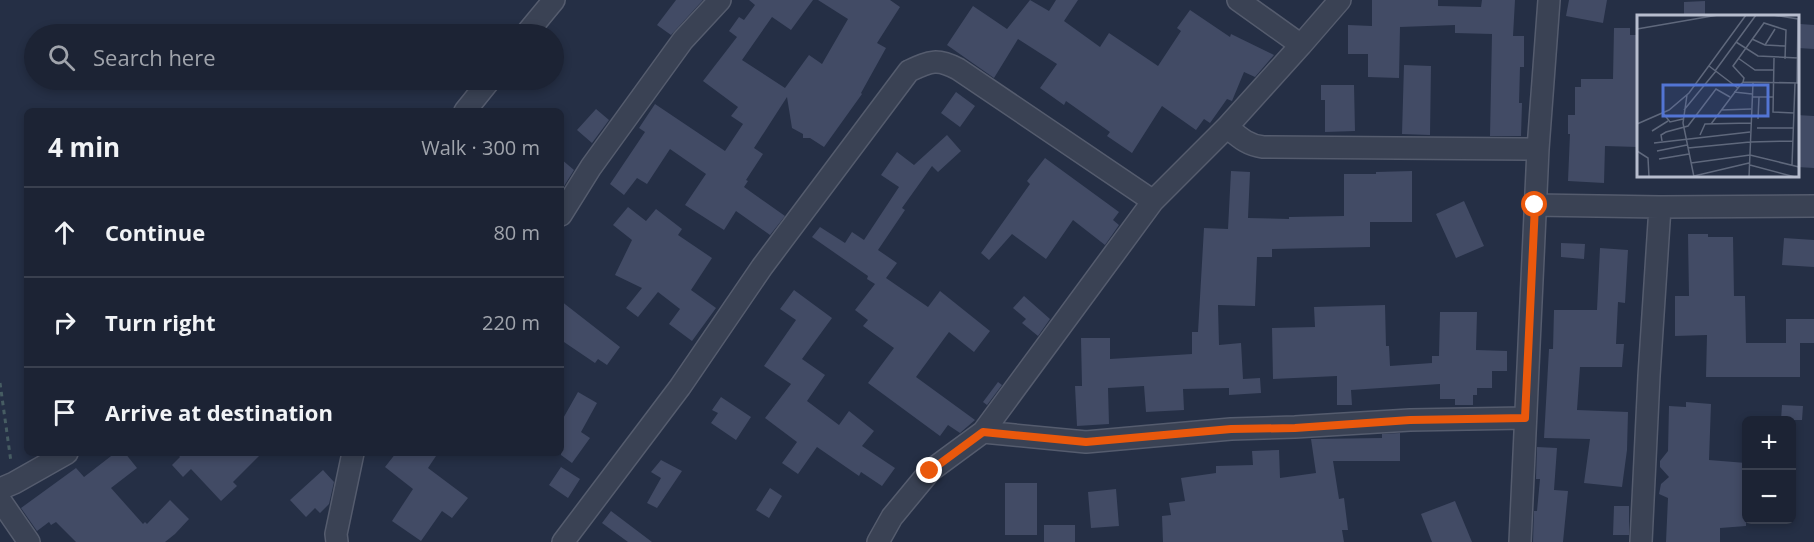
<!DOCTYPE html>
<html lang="en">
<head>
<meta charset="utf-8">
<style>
  :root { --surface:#1c2334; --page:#292f40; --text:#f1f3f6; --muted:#a0a4ac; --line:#3a404f }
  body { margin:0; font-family:"Open Sans",sans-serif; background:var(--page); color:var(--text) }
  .controls { position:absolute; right:18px; bottom:18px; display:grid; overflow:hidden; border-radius:9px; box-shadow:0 3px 9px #0003 }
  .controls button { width:54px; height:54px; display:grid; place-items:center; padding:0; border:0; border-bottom:2px solid var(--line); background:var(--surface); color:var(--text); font:30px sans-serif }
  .stop { position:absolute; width:18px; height:18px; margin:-14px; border:4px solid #ea580c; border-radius:50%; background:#fff }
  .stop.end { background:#ea580c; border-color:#fff; box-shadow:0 2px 6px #0008 }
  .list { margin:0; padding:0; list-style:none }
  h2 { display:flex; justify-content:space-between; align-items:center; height:78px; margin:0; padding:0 24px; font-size:26px }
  h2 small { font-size:20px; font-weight:400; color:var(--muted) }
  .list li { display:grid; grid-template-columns:39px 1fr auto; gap:18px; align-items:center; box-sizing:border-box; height:90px; padding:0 24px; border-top:2px solid var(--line) }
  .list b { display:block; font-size:22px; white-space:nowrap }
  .list em { font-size:20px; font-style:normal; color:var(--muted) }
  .icon { flex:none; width:33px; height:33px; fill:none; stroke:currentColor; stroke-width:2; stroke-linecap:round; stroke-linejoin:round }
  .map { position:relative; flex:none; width:1814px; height:542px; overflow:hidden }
  .search { position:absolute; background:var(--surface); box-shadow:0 3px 9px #0003; left:24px; top:24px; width:540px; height:66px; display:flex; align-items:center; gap:15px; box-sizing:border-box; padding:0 21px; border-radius:33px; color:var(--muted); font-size:22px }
  .panel { position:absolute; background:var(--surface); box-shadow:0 3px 9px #0003; left:24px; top:108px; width:540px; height:348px; border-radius:9px }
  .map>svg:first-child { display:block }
  .building { fill:#424b65 }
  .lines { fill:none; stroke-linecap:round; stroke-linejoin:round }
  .minor-casing { stroke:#555c6e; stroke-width:24 }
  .path { stroke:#465c62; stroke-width:3; stroke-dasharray:4.5 4.5; stroke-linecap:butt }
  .minor { stroke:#3a4254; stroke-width:21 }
  .route { stroke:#ea580c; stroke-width:8 }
  .inset-road { fill:none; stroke:#5f687c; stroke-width:1.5 }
  .view { fill:#5375d4; fill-opacity:0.15; stroke:#5375d4; stroke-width:3 }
  .inset-edge { fill:none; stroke:#b7bdce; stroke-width:3 }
</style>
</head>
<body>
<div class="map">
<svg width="1814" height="542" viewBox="0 0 1814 542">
  <rect width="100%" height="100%" fill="#252f45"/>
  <path class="building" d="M676 0H703L671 35 657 25Z
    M749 0H813L791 30 772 17 742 60 785 88 809 55 822 64 848 19 818 0H890L900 7 877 43 886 48 861 93 862 94 824 147 810 138H803V134L792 128 787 97 754 148 763 154 746 180 748 181 744 187 785 216 770 235 736 211 724 230 685 205 706 174 670 149 647 184 637 178 624 195 610 184 645 132 639 128 655 104 725 151 743 124 731 116 738 107 703 81 737 37 729 31 739 17 744 20 755 5Z
    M1030 0 1049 11 1056 0H1078L1064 21 1100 47 1109 33 1158 66 1181 31 1177 28 1190 10 1230 37 1231 34 1274 55 1255 77 1244 72 1232 101 1227 99 1210 123 1204 119 1196 130 1162 106 1132 153 1107 136 1110 132 1066 101 1064 105 1040 88 1057 64 1018 39 994 78 947 45 973 6 1007 29Z
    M1372 0H1438V6L1481 7 1482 0H1515L1513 36H1524V67H1520L1519 103H1522L1521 136H1490L1492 34 1455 33V25L1400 27 1399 78 1368 77V54H1348V25L1372 26Z
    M1569 0H1607L1603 23 1566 16Z
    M1705 1V16H1684V2Z
    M1800 24 1814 25V49L1798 48Z
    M1614 28H1630V35H1638V147L1605 146 1604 183 1568 181 1570 134H1568V115H1575V87H1581V79H1613Z
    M1404 65 1431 66 1430 135 1402 134Z
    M1321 85H1354L1355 131 1325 132V100H1321Z
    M956 92 975 106 960 127 941 113Z
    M596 109 609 120 592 143 577 130Z
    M1797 115 1814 116V168L1797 167Z
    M947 135 961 151 938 172 932 166 902 208 905 210 878 250 897 263 886 278 928 307 940 291 990 331 974 352 949 332 916 377 975 420 960 433 948 425 940 436 868 383 894 348 863 326 868 320 855 310 875 284 867 279 868 276 812 237 820 227 845 243 852 232 864 240 899 187 881 175 897 152 914 165Z
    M1045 158 1119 212 1113 220 1119 225 1105 245 1073 220 1046 259 1012 234 989 260 981 253 1030 184 1027 181Z
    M561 159 574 170 561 191Z
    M1231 171 1250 172 1248 218 1289 219V217L1344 216V174H1376V172L1412 171V222H1370V247L1272 249V257H1257L1255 306 1218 305 1219 345 1241 343 1243 379 1260 378 1261 393 1229 395V388L1183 389 1184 410 1146 412 1144 386 1108 388 1109 424 1077 426 1075 386H1082L1081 338H1110V359L1192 354V332H1198L1204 228 1228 229Z
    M1464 201 1484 246 1456 258 1436 214Z
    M628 207 646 221 656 209 682 229 678 235 712 258 691 290 716 308 692 341 669 324 680 309 658 292 638 317 626 308 642 288 615 275 632 240 613 225Z
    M1688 234H1708V237H1733L1734 296H1745L1746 343H1786V319H1814V343H1800V377H1706L1707 335 1675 336V296H1689Z
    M1784 238 1814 240V267L1782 265Z
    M1561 243 1585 244 1584 259 1561 257Z
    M1600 248 1628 250 1625 303 1618 302 1616 344H1624L1622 367H1580L1577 410 1628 412 1627 450 1622 487 1584 483 1590 439 1544 438 1549 349H1553L1554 310H1597Z
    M794 290 832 318 802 359 825 375 807 401 839 425 849 411 874 431 862 446 895 468 882 486 861 472 859 476 817 447 798 474 782 463 797 442 765 418 791 384 764 366 796 320 780 309Z
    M1024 296 1050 319 1038 336 1022 323 1026 319 1013 308Z
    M561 301 620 347 607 365 598 359 595 363 561 340Z
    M1385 305 1386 346H1389L1390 366 1432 363V356H1439L1440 312H1477L1476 350 1507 351V371H1492V388H1477V395H1473V405H1455V399H1440V384L1351 390 1352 405H1337V376L1273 379 1272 328 1315 327 1314 307Z
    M998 382 1002 385 987 405 983 402Z
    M578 392 597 403 581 432 590 438 572 463 561 455V422Z
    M721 397 751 417 736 440 711 423 718 413 712 410Z
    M1686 402 1711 404 1709 460 1746 463 1745 483 1746 484V526L1720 528V542H1666L1668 498 1659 494 1661 484 1669 477 1660 467V461L1668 451 1669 406 1686 407Z
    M1782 405 1803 406 1802 420H1781Z
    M1400 433V461H1333L1339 499 1344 498 1348 530H1342L1344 542H1163L1162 516 1171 515 1169 503 1185 501 1181 478 1216 473V466L1253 465 1252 451 1279 450 1280 478 1316 473 1311 439 1382 438V434Z
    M1537 447 1557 448 1554 490 1568 491 1563 542H1533L1534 511H1537L1540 479H1536Z
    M115 453H125L137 468 111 488 143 524 145 522 147 524 170 500 189 519 175 534 165 542H76L56 522 51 525 49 522 37 531 21 508 76 468 84 477Z
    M177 453H262L233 482 237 486 221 501 191 469 183 477 172 465 180 457Z
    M396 453H438L428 468 468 498 452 518 442 511 421 541 392 521 413 489 385 467Z
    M661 460 682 471 657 508 647 503 661 478 651 472Z
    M561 467 580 479 568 498 549 485Z
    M323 470 334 482 329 504 320 513 315 508 306 517 290 500Z
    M1005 483H1037V535H1005Z
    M770 488 782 496 769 518 756 510Z
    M1116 489 1119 526 1091 528 1088 492Z
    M1455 501 1472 542H1432L1421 514Z
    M1614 506H1629V535H1613Z
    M611 511 652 542H628L602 523Z
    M1044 525H1075V542H1044Z"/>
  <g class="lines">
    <defs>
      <path id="minor" d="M1238 0 1301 45 1340 0
        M526 34 554 0
        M465 111 490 80
        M1227 127C1239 137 1247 145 1263 147L1538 149
        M1535 205 1660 207 1814 206
        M561 215 591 167 683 40 720 0
        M983 432 1086 442 1231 429 1295 427 1410 420 1525 418
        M0 489 14 483 67 453
        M0 500 29 542
        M337 542 336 534 353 453
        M563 542 680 387 762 267 909 71C931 61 937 58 958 69L1153 201
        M878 542 892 517 930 471 983 432 1153 201 1227 127 1301 45
        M1520 542 1538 149 1549 0
        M1641 542 1649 376 1660 207"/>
    </defs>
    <use href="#minor" class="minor-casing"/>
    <path class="path" d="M0 383 11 462"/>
    <use href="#minor" class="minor"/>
  </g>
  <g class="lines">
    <path class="route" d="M930 471 983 432 1086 442 1231 429 1295 428 1410 420 1525 418 1535 205"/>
  </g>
  <g transform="translate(1637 15)">
    <rect width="162" height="162" fill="#252f45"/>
    <path class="inset-road" d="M136 0 161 4 160 68M0 14 81 0M115 24 128 30 148 31M99 27 121 41 161 43M128 30 138 14M101 43 118 55H137M137 43 136 97 157 98M72 51 101 73 106 67 162 68M78 56 119 0M106 67 107 63 96 51 127 8 149 15 148 44M97 77 115 79M50 80 46 108 57 162M115 82H136M47 95 79 56M84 95 114 94M26 98 33 107 46 104M121 104 122 82M0 109 32 95 52 78 109 0M74 109 101 73M120 113H156M15 116 31 106M63 120 68 109 114 108M25 126 24 120 29 117 51 111 79 74 93 82M113 127 156 126M17 128 113 117M51 133 113 127M0 136 11 143 12 162M20 136 50 130M22 144 52 139M54 148 113 140 162 152M113 150 158 162M155 150 158 68M57 161 112 148M112 162 116 68"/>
    <path class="view" d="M26 70H131V101H26Z"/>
    <rect width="162" height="162" class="inset-edge"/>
  </g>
</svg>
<div class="controls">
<button>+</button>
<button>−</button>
</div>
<div class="stop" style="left:1535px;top:205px"></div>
<div class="stop end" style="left:930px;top:471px"></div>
<div class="search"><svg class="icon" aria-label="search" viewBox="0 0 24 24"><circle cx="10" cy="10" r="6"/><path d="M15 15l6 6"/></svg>Search here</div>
<section class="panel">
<h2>4 min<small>Walk · 300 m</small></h2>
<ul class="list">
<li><svg class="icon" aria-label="ahead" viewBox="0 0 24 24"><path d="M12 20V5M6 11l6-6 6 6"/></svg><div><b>Continue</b></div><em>80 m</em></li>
<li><svg class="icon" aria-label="right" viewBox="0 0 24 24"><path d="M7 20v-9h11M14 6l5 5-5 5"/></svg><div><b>Turn right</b></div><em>220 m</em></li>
<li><svg class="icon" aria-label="arrive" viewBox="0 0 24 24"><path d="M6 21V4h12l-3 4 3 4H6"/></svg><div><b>Arrive at destination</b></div></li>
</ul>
</section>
</div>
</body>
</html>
